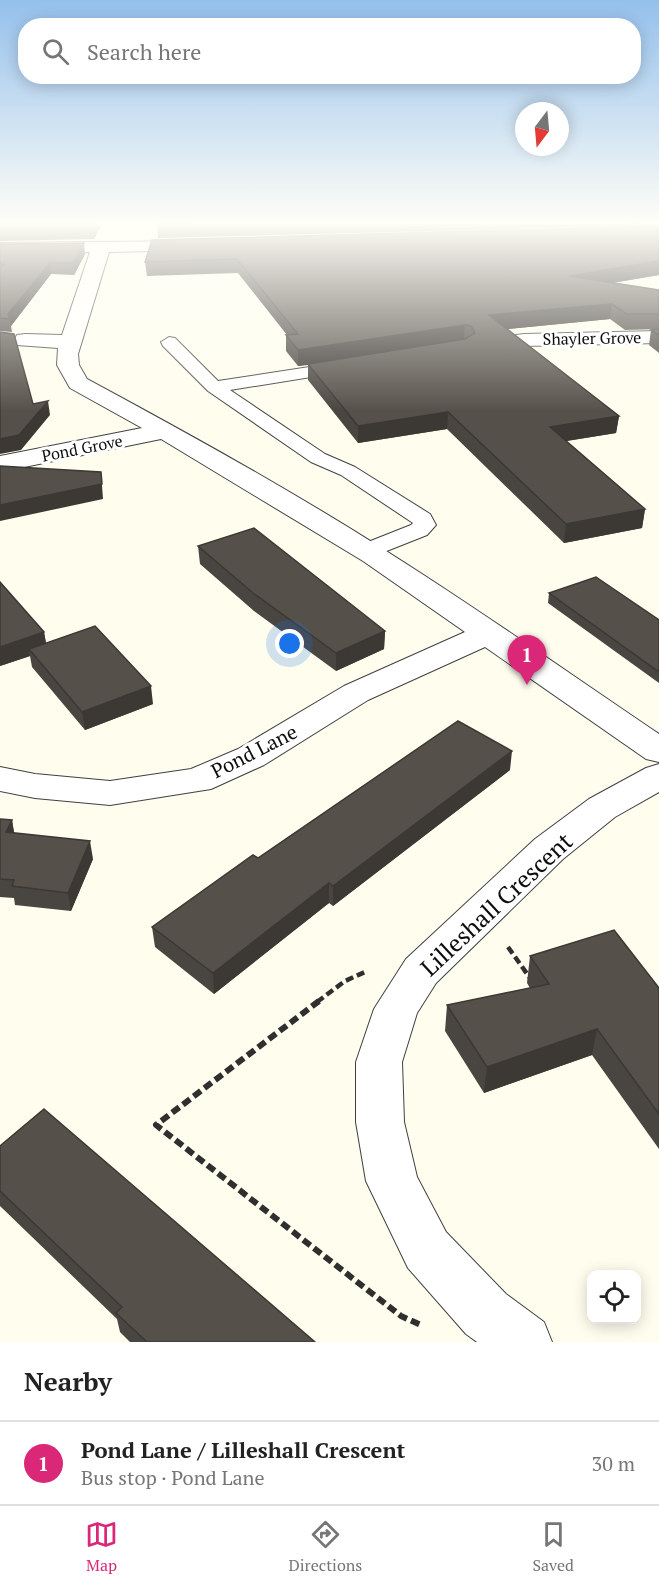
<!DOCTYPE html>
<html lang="en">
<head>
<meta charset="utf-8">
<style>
  :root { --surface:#fff; --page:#f2f2f2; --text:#222; --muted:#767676; --line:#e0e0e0; --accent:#db2777 }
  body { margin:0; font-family:"PT Serif",serif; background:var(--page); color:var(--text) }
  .controls { position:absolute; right:18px; bottom:18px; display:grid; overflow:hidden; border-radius:12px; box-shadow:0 3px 15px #0003 }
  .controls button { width:54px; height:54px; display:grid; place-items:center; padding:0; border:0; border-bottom:2px solid var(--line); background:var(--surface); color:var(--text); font:30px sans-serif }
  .compass { position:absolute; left:515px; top:102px; width:54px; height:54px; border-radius:50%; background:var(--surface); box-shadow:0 3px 15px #0003; rotate:196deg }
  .you { position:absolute; left:290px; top:644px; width:21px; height:21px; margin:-15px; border:4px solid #fff; border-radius:50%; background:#1a73e8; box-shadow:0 0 0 9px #1a73e833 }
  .badge { display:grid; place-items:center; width:39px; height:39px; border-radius:50%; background:var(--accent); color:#fff; font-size:20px; font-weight:700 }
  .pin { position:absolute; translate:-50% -50px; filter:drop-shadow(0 2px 3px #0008) }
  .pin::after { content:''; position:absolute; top:32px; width:21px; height:18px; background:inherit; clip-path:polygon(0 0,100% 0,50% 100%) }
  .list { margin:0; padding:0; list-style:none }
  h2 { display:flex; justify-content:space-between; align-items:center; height:78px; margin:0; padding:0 24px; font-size:26px }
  h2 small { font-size:20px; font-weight:400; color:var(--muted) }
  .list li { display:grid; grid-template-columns:39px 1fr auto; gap:18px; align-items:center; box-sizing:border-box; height:84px; padding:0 24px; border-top:2px solid var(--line) }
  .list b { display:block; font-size:22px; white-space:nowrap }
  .list p { margin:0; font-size:20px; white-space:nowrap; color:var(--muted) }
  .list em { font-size:20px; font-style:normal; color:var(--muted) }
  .icon { flex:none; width:33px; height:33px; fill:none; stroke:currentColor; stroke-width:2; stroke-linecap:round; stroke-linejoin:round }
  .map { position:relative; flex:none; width:659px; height:1342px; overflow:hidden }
  .search { position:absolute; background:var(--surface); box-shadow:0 3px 15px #0003; left:18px; right:18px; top:18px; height:66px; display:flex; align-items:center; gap:15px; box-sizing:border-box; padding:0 21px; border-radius:24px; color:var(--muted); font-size:22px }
  .sheet { height:162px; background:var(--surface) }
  nav { display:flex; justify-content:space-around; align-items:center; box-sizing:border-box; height:84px; border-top:2px solid var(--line); background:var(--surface); font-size:16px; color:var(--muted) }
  nav a { display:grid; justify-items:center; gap:3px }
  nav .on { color:var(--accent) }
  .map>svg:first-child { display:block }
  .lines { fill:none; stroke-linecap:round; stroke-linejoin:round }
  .service-casing { stroke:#404040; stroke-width:2 }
  .minor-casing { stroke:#404040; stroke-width:2 }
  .trunk-casing { stroke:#1e1e1e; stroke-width:2 }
  .path-far1 { stroke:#2f2f2f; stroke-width:4.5; stroke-dasharray:8 4; stroke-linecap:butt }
  .path { stroke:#2f2f2f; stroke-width:6; stroke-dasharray:9 4.5; stroke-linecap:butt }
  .service { fill:#fff; fill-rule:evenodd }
  .minor { fill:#fff; fill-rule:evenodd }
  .trunk { fill:#ecca67; fill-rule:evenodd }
  .wall { fill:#494540 }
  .shaded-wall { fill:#3c3834 }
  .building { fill:#55504a; stroke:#3c3834; stroke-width:1.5 }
  .labels { text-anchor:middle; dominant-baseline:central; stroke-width:6; stroke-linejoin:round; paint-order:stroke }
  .far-street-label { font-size:16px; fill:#0d0d0d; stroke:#fff }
  .street-label { font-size:20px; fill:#0d0d0d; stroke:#fff }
  .near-street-label { font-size:24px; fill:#0d0d0d; stroke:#fff }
</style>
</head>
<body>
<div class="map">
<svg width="659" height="1342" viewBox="0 0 659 1342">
  <rect width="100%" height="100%" fill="#fefdee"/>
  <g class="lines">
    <defs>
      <path id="service" d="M169 337 175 338 218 381 342 362 348 363 351 367 348 371 342 372 230 390 325 454 355 467 430 514 436 525 427 535 374 556 366 558 358 556 355 551 358 546 411 525 413 523 341 475 311 462 208 391 163 346 161 342Z"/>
      <path id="minor" d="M194 241 200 242 203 246 200 250 109 252 78 354 79 365 87 379C187 433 287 488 383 549 477 608 567 672 659 734V762L646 759 485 647 368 700 264 765 211 789 110 805 35 798 0 791V767L35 774 110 781 191 769 238 749 344 686 465 632 363 561 161 439 0 472V456L142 428 70 388 57 365 58 348 17 345 14 340 17 335 25 334 62 335 90 252 0 253V243Z
        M659 331V343L524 346 516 345 513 340 516 335 524 334Z
        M659 764V792L615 817 563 859 436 983 417 1013 402 1062 404 1122 417 1177 446 1232 506 1294 544 1322 552 1342H477L466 1334 408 1268 366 1181 356 1122V1062L374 1009 406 959 535 839 589 799 646 768Z"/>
      <path id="trunk" d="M632 224 659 226V237L635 228Z"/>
    </defs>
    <use href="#service" class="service-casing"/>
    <use href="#minor" class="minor-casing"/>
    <use href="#trunk" class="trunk-casing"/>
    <path class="path-far1" d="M508 947 530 978
      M317 1002 345 981 365 972"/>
    <path class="path" d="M319 1001 156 1125 401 1316 421 1325"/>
    <use href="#service" class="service"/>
    <use href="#minor" class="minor"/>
    <use href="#trunk" class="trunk"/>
  </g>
  <path class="wall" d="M0 224H102L94 239 0 241Z
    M157 224H631L630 226 158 238Z
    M659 226V275L613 283 659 290V329L625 330 610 319 507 329 619 416 616 433 566 441 645 509 642 528 564 543 447 429 358 443 308 380V365L298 366 286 351V335H287L238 273 147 276 145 262Z
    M0 244 85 254 74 275 51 274 11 326 12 332 0 331Z
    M659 329V353L649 345 651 330Z
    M198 546 385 631 384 649 336 671 254 611 200 564Z
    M549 593 659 620V683L548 603Z
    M44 632 46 643 153 704 85 730 32 667 30 656 0 666Z
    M510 770 333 906 329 903 214 994 155 947 152 927 258 858Z
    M0 819 12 820 14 833 93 859 71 911 15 905 14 898 0 897Z
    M530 956 659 988V1149L592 1055 484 1093 445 1031 447 1005 530 988 527 983Z
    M0 1146 315 1342H130L120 1332 117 1319 0 1206Z"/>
  <path class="shaded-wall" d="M95 224H102L94 239 92 228Z
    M84 243 85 254 74 275 73 263Z
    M659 261V275L567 290 569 276Z
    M50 263 51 274 11 326 8 314Z
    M612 304 610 319 488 331 489 315Z
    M465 325 464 341 298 366V350Z
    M48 401 50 415 21 450 0 454V439Z
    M448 412 447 429 358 443V426Z
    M619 416 616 433 548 444 550 427Z
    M101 472 103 499 0 521V505Z
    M645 509 642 528 564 543 566 524Z
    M385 631 384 649 336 671V653Z
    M44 632 47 650 29 649 30 656 0 666V647Z
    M151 686 153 704 85 730 82 712Z
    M512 751 510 770 333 906V886Z
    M12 820 15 838 6 832Z
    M90 841 93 859 71 911 68 893Z
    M329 883V903L214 994 213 973Z
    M597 1029 592 1055 484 1093 487 1067Z"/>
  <path class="building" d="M0 224H95L92 228 0 230Z
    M157 224H191L157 225Z
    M659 226V261L569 276 659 290V314H627L612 304 489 315 619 416 550 427 645 509 566 524 448 412 358 426 308 364 465 339 475 333 471 326 465 325 298 350 286 335 298 334 237 259 145 262 152 240Z
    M84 243 73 263H50L8 314 10 319 0 318V268L4 264H0V244Z
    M659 329V335L651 330Z
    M0 332 14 334 33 404 48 401 19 435 0 439Z
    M0 466 101 472 102 484 0 505Z
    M254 528 385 631 336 653 253 593 198 546Z
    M596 577 659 620V672L549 593Z
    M0 582 44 632 0 647Z
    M95 626 151 686 82 712 29 649Z
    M458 721 512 751 333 886 329 883 213 973 152 927 253 855 258 858Z
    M0 819 12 820 6 832 90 841 68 893 12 886 14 880 0 879Z
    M614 930 659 988V1114L597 1029 487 1067 447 1005 549 984 530 956Z
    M44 1109 315 1342H147L116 1313 122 1307 0 1191V1146Z"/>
  <linearGradient id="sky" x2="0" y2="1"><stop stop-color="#94c0ec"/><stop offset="0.54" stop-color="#fffef7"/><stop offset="1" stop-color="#fffef7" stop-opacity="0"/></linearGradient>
  <rect width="659" height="412" fill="url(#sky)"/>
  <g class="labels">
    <g class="far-street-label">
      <text transform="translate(592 338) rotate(-1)">Shayler Grove</text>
      <text transform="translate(82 448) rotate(-11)">Pond Grove</text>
    </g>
    <g class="street-label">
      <text transform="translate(254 751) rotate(-27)">Pond Lane</text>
    </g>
    <g class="near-street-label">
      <text transform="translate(496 904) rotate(-43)">Lilleshall Crescent</text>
    </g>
  </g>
</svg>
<div class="controls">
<button><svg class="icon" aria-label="locate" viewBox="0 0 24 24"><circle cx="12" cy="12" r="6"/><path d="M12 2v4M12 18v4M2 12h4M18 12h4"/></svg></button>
</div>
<svg class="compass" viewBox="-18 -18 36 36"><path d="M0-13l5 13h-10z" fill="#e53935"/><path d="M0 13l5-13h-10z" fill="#767676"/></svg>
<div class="you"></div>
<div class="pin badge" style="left:527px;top:685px">1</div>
<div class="search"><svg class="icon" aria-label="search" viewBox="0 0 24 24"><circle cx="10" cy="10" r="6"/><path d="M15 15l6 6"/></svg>Search here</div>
</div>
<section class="sheet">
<h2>Nearby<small></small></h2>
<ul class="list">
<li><span class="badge">1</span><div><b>Pond Lane / Lilleshall Crescent</b><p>Bus stop · Pond Lane</p></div><em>30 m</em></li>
</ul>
</section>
<nav>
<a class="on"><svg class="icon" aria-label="map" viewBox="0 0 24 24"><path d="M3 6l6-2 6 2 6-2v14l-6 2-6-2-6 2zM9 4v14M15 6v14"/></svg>Map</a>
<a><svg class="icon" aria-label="directions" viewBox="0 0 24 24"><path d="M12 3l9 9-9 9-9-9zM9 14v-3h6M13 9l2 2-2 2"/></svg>Directions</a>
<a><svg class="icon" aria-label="saved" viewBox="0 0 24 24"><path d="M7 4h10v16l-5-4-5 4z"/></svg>Saved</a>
</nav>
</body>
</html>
